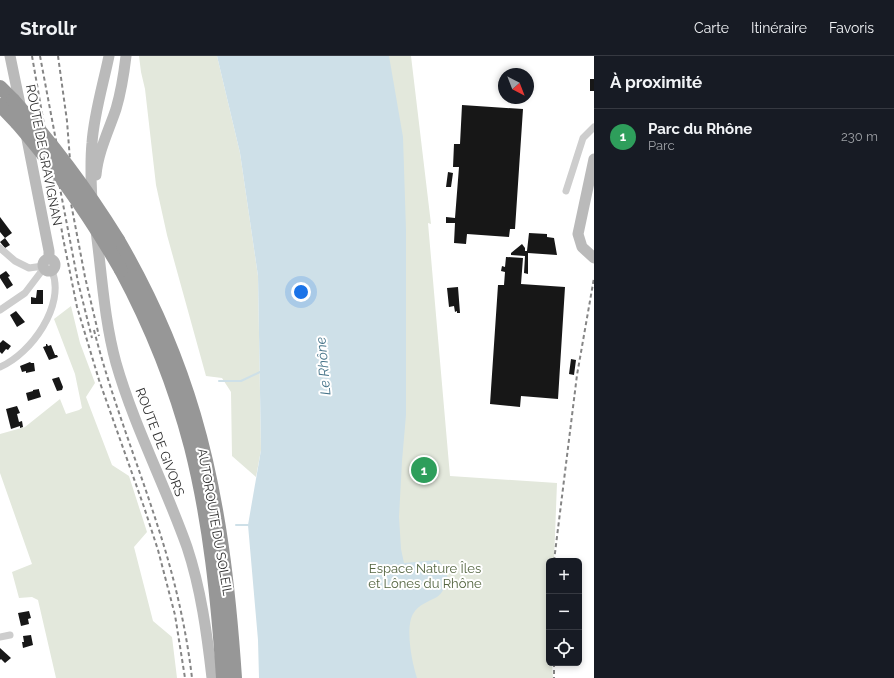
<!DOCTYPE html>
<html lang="fr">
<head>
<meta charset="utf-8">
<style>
  :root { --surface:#171b24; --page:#242831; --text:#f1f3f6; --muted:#9ea1a6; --line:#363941; --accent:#1a73e8 }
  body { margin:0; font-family:Raleway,sans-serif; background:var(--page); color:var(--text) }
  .controls { position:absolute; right:12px; bottom:12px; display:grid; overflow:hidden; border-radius:6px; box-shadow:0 2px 6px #0003 }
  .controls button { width:36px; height:36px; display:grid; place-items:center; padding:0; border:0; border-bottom:1px solid var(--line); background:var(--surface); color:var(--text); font:20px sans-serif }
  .compass { position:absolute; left:498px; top:12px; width:36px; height:36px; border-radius:50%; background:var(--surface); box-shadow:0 2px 6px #0003; rotate:138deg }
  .you { position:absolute; left:301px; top:236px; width:14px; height:14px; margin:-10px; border:3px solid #fff; border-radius:50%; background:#1a73e8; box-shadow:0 0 0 6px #1a73e833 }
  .badge { display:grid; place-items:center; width:26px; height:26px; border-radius:50%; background:var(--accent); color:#fff; font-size:13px; font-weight:700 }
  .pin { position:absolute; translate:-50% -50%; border:2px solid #fff; box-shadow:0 1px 4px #0006 }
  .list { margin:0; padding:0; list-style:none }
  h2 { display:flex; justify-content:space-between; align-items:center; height:52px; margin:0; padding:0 16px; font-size:17px }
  h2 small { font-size:13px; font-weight:400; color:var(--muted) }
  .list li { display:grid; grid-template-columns:26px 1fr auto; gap:12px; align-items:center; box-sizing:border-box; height:56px; padding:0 16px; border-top:1px solid var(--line) }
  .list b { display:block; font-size:15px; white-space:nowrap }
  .list p { margin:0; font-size:13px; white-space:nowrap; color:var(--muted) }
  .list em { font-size:13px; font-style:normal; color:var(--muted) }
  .icon { flex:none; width:22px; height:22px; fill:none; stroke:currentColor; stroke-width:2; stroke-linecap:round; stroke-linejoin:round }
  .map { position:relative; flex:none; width:594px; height:622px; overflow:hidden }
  header { display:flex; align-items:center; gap:24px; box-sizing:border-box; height:56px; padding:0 20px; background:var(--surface); border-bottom:1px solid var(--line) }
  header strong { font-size:19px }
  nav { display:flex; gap:22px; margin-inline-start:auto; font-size:14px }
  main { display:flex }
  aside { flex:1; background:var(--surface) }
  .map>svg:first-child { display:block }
  .green { fill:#e3e8dc }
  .water { fill:#cee0e8 }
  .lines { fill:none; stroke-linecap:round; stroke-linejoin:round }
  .stream { stroke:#cee0e8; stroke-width:2 }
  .building { fill:#171717 }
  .street { stroke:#cdcdcd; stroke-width:7 }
  .secondary { stroke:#bababa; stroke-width:11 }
  .highway { stroke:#979797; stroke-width:14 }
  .rail { stroke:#858585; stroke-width:2; stroke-dasharray:4 3; stroke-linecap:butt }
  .highway-bridge { stroke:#979797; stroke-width:14 }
  .labels { text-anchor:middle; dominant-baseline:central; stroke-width:4; stroke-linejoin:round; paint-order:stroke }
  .street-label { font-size:13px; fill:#303030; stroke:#fff }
  .park-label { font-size:13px; fill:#556642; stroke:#fff }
  .water-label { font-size:14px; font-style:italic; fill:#467489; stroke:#fff }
</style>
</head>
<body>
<header>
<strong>Strollr</strong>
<nav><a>Carte</a><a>Itinéraire</a><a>Favoris</a></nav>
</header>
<main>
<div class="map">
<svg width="594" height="622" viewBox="0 0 594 622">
  <rect width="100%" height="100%" fill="#fff"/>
  <path class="green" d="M139 0H217L240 97 258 220 261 394 256 421 232 400 231 336 222 322 206 320 167 179 156 129 145 33 141 16Z
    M299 0H411L431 168 428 167 450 420 557 427 554 505H549V607H552L553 622H331Z
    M71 250 80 287 95 327 86 341 112 409 129 420 147 476 134 491 153 565 172 581 177 622H56L38 544 32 541 19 542 12 516 32 508 0 417V378L25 371 60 343 66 358 79 354 82 352 75 318 54 263Z"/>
  <path class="water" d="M217 0H389L403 81 406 174V359L402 405 399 461 401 493 404 507 438 504C446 513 452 523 443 534 442 536 440 539 437 541 428 546 419 548 413 558 405 572 412 607 417 622H259L258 584 248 469 261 394 258 220 240 97Z"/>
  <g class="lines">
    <path class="stream" d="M219 325H241L260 316
      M236 469H248"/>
  </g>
  <path class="building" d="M590 23H594V35H590Z
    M462 49 523 53 515 173H510L509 181 467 178 466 188 454 187 455 167H446V161L455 162 459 111H453L454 88H460Z
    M448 116 453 117 451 131H446Z
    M0 161 12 177 5 182 0 176Z
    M529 177 547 178V181L554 182 557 199 528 197V218L524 217 525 200 511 199V197L522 188 525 192V195H527Z
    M5 182 10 189 5 192 0 186Z
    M506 201 523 202 521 228 565 231 558 343 521 340 520 351 490 348 498 229H504L505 216 501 215 502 210 505 211Z
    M6 215 10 220 8 221 13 229 7 233 0 222V219Z
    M458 231 460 257H457V255L455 256 454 250 449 251 447 232Z
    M37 234H43V248H31V241L36 242Z
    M16 255 25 266 17 271 10 259Z
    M3 284 11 290 8 294 6 293 2 298 0 296V287Z
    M46 288H47L48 290 51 289 55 299H57L58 301 49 304 43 291 46 290Z
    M571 303 576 304 574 319 569 318Z
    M30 306 31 307H34L35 315 26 317V315L22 316 20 310Z
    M59 321 63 331 62 334 57 335 52 323Z
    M39 334 41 341 28 345 26 337 33 335V334L39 333Z
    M17 350 20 357 17 358 19 366 22 365 23 371 20 372V370L11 373 6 353Z
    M29 555 31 562 28 563 29 568 21 570 18 557Z
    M31 579 33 589 23 592 22 586H24L23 580Z
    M0 592 11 602 5 607 1 603 0 604Z"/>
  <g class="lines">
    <path class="street" d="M566 135 583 82 594 71
      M0 192 15 205 29 212 43 210
      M0 254 25 237 44 212
      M0 311C31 298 66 249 52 215
      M0 581 10 579"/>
    <path class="secondary" d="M10 0 21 53
      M26 78 49 195V203
      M594 103 578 178 582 191 594 202
      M96 119C98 96 109 74 116 53 121 36 124 17 126 0
      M92 146C91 126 90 107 92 87 94 58 103 29 109 0
      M96 175C102 219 104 263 116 307 134 370 165 429 187 491 201 533 207 578 212 622
      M43 209a6 6 0 1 1 12 0a6 6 0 1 1-12 0Z"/>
    <path class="highway" d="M0 31 13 44
      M0 49 17 67
      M118 184C150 239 176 298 194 359 219 444 229 533 235 622
      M121 214C151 270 175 330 191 391 210 466 218 545 223 622"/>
    <path class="rail" d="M32 0 50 103 63 182 77 251 99 324 144 451 158 494 175 559 185 622
      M40 0 64 127
      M58 0 67 65 72 130
      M66 121 85 221 99 280
      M58 122 78 226 92 282
      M94 274C111 341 137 405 158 471 174 520 186 571 192 622
      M554 505 577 319 594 222
      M554 607V622"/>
    <path class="highway-bridge" d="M13 44C53 88 87 134 118 184
      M17 67C57 113 91 162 121 214"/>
  </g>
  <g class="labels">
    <g class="street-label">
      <text transform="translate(44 99) rotate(79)">ROUTE DE GRAVIGNAN</text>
      <text transform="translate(160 386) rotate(69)">ROUTE DE GIVORS</text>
      <text transform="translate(215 466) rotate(80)">AUTOROUTE DU SOLEIL</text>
    </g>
    <g class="park-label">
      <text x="425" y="512">Espace Nature Îles<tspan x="425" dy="15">et Lônes du Rhône</tspan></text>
    </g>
    <g class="water-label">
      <text transform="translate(323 310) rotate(-95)">Le Rhône</text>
    </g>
  </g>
</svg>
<div class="controls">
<button>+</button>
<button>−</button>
<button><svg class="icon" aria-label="locate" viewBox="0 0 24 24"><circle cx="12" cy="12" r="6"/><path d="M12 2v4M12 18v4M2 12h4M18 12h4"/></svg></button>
</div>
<svg class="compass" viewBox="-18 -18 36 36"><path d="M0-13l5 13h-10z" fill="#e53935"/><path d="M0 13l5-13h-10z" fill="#9ea1a6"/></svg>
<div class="you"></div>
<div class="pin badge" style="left:424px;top:414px;background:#2e9e5b">1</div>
</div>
<aside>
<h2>À proximité<small></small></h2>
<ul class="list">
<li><span class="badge" style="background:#2e9e5b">1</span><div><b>Parc du Rhône</b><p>Parc</p></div><em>230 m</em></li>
</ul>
</aside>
</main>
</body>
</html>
